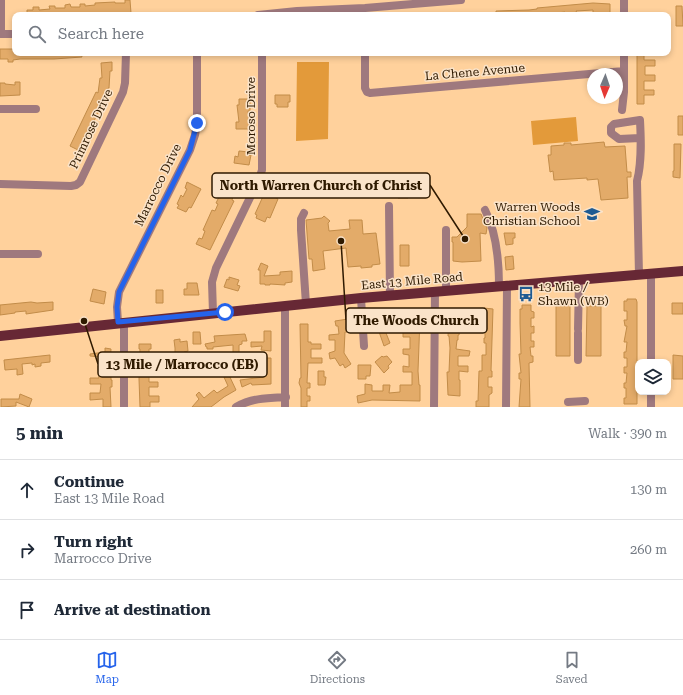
<!DOCTYPE html>
<html lang="en">
<head>
<meta charset="utf-8">
<style>
  :root { --surface:#fff; --page:#f2f2f3; --text:#1f2937; --muted:#747a83; --line:#e0e1e3; --accent:#2563eb }
  body { margin:0; font-family:"Roboto Serif",serif; background:var(--page); color:var(--text) }
  .controls { position:absolute; right:12px; bottom:12px; display:grid; overflow:hidden; border-radius:8px; box-shadow:0 2px 6px #0003 }
  .controls button { width:36px; height:36px; display:grid; place-items:center; padding:0; border:0; border-bottom:1px solid var(--line); background:var(--surface); color:var(--text); font:20px sans-serif }
  .compass { position:absolute; left:587px; top:68px; width:36px; height:36px; border-radius:50%; background:var(--surface); box-shadow:0 2px 6px #0003; rotate:182deg }
  .stop { position:absolute; width:12px; height:12px; margin:-9px; border:3px solid #2563eb; border-radius:50%; background:#fff }
  .stop.end { background:#2563eb; border-color:#fff; box-shadow:0 1px 4px #0008 }
  .list { margin:0; padding:0; list-style:none }
  h2 { display:flex; justify-content:space-between; align-items:center; height:52px; margin:0; padding:0 16px; font-size:17px }
  h2 small { font-size:13px; font-weight:400; color:var(--muted) }
  .list li { display:grid; grid-template-columns:26px 1fr auto; gap:12px; align-items:center; box-sizing:border-box; height:60px; padding:0 16px; border-top:1px solid var(--line) }
  .list b { display:block; font-size:15px; white-space:nowrap }
  .list p { margin:0; font-size:13px; white-space:nowrap; color:var(--muted) }
  .list em { font-size:13px; font-style:normal; color:var(--muted) }
  .icon { flex:none; width:22px; height:22px; fill:none; stroke:currentColor; stroke-width:2; stroke-linecap:round; stroke-linejoin:round }
  .map { position:relative; flex:none; width:683px; height:407px; overflow:hidden }
  .search { position:absolute; background:var(--surface); box-shadow:0 2px 6px #0003; left:12px; right:12px; top:12px; height:44px; display:flex; align-items:center; gap:10px; box-sizing:border-box; padding:0 14px; border-radius:8px; color:var(--muted); font-size:15px }
  .sheet { height:232px; background:var(--surface) }
  nav { display:flex; justify-content:space-around; align-items:center; box-sizing:border-box; height:56px; border-top:1px solid var(--line); background:var(--surface); font-size:11px; color:var(--muted) }
  nav a { display:grid; justify-items:center; gap:2px }
  nav .on { color:var(--accent) }
  .map>svg:first-child { display:block }
  .green { fill:#e39a3a }
  .building { fill:#e3ab69; stroke:#c28c49 }
  .lines { fill:none; stroke-linecap:round; stroke-linejoin:round }
  .minor { stroke:#9f797e; stroke-width:8 }
  .major { stroke:#672835; stroke-width:10 }
  .route { stroke:#2563eb; stroke-width:5 }
  .labels { text-anchor:middle; dominant-baseline:central; stroke-width:3; stroke-linejoin:round; paint-order:stroke }
  .street-label { font-size:12px; fill:#2f1a00; stroke:#fae3c9 }
  .poi-label { font-size:12px; fill:#2f1a00; stroke:#fae3c9; text-anchor:end }
  .leader { fill:none; stroke:#2f1a00; stroke-width:1.5 }
  .callout-dot { fill:#2f1a00; stroke:#fae3c9; stroke-width:1.5 }
  .callout { fill:#fae3c9; stroke:#2f1a00; stroke-width:1.5 }
  .callout-label { font-size:13px; text-anchor:middle; font-weight:bold; fill:#2f1a00 }
</style>
</head>
<body>
<div class="map">
<svg width="683" height="407" viewBox="0 0 683 407">
  <rect width="100%" height="100%" fill="#ffd19c"/>
  <path class="green" d="M297 62H329L328 139 296 141Z
    M576 117 578 141 533 145 531 121Z"/>
  <path class="building" d="M125 0H130L131 13 104 15H27V10H33V7H39V10L50 9 49 6H55V8H65V5L70 4 71 7H80V4H85V6L95 5V3L115 2V3H125Z
    M593 3 610 4V13H600V15H593V10L576 11 577 13 565 14V12L549 14V15H496V11L529 10 537 9V8Z
    M676 6H682L683 26H676Z
    M0 49H15V53H81L82 57 54 59H20L13 60V62H8V59H0Z
    M637 54H644V60H655V66H645V75H655V81H644V90H654V95H644V104H637Z
    M112 62V71H110L109 88H108L107 94 81 148 79 147 78 150 70 146 96 92 98 93 100 78H102L101 63Z
    M15 82H20V95L0 96V83H5V84L15 85Z
    M275 95H290V102H288V107H277V104H275Z
    M239 99H249V102H250V111H248L250 129H236V122H239L237 105H239Z
    M678 116H683V135H678Z
    M604 142 605 147 625 146 627 172H631V177H627L628 198 601 200 598 179 587 180V178L554 180 553 171 550 172 548 155H551V146L564 145V143H571V145Z
    M674 144H681L680 178 673 177V171H674Z
    M239 151 249 152 248 155H251L249 165 234 163 235 156 238 157Z
    M187 182 201 189 191 208 189 207 186 212 177 208 179 205 177 204 181 195 183 197 187 189 185 188Z
    M398 182H408V198H398Z
    M265 192 278 199 270 218 267 217 265 222 256 218 257 215 255 214Z
    M224 193 233 197 232 200 234 201 210 250 196 244 199 238 202 239 205 231 203 230 212 210 215 211 218 204 216 203 219 197 221 198Z
    M467 214H481L487 228 486 234 480 233 481 261 462 262 453 261V242H452V237H457L467 227Z
    M324 216 330 221 328 223 329 231 350 229 349 220H362L363 234 376 233 380 264 372 265V267L361 268V266L348 267 346 248 323 251 325 269 313 271 312 259H309L306 220 322 218Z
    M504 233H515V238H513V244L506 245Z
    M400 245H409V266H400Z
    M513 256 514 269 506 270 505 257Z
    M261 263 268 266 264 276 280 275V272L292 271V282L285 283V285L270 284V285H265V284H260V270H258Z
    M229 277 239 280 237 285 240 286 238 291 224 287 227 279 229 280Z
    M187 283H197L199 295H184V289H187Z
    M93 289 106 292 104 304 90 301Z
    M156 290H163V303H156Z
    M627 299H636L637 302V404H624V398H626V388H624V383H626L627 373H624V367H627V358H624V352H626L627 342H624L627 326H625L624 320H627V311H624V301H627Z
    M31 302 37 303 53 302V310L26 314V311L15 312V313L0 315V305Z
    M672 303H683V314H672Z
    M522 305H531V311L534 312V318H531V327L534 326V333H531V341H534V347H530L531 356H533V362L529 363 530 407H519L521 379H519V373H521L519 354H521L520 323V309H522Z
    M556 305H570V356H556Z
    M587 306H601V356H586Z
    M484 308 493 309 491 371H492V377H488V387H492V393L489 395V407H476V401H478L479 371H482V355H486V343H484V338H485V328H473V318H456V327H460L459 335H458V340H457L456 349 470 351 469 356H458V366H468V372L459 371V380H460V396L448 395 447 372H449L450 348 449 336H448L449 312H478V322H486V313H484Z
    M414 312H421V319L420 318 418 371 419 385H420V401L372 400 358 403 357 396 365 394V384L372 385V391H383V385H390L389 393 400 392V385H412V372H403V366L409 367V355L403 354V349H410V337H403V331H409L410 314H414Z
    M392 316V321L386 322V333L390 343 384 346 377 326H376L375 318Z
    M348 319 349 329H347V332H345L344 353 351 364 345 368 343 364 340 366 335 358 330 359 329 353 335 351V340H329V335L339 334 338 326H336L335 321Z
    M300 324H308V342H311V344H321V349H311V358H322V363H308L307 383H310V388H307V396H310V401H307V407H301V388L299 383 300 378H301Z
    M264 331H271V351L261 350 262 346 251 347V342H264Z
    M193 332H200L201 344H193Z
    M245 334 247 341H242V344L239 345V353L233 354V345L213 347V349H207V347H206L205 344 215 342 214 336Z
    M180 339V342L187 341 188 351 184 352 185 366 180 367 179 355 175 352V348L174 340Z
    M139 344H151V349H149V356H147V366H162V372H149V382H158V387H149V396H159V402H150V407H140L139 379 140 349H139Z
    M105 348 111 349 110 364H111V380H112V387H110L111 407H103V399L90 400V393H100L101 384H90V378H99L98 366H101V357L90 356V354L105 352Z
    M50 355V362L41 363V366L35 367V364L32 365V363L22 364 23 374 17 375V369L5 370 4 360Z
    M673 355 683 356V379H673Z
    M382 356 383 357 387 356 392 362 388 366 389 368 384 373 375 362Z
    M262 358H271V384L252 385 251 383 242 387 240 380 264 377V366H261Z
    M358 365H371L370 376H366V379H358Z
    M318 371H324V377H326L325 385H318Z
    M228 373 236 390 224 397 211 407H192L199 399 196 395 199 392 204 398 214 390 217 393 228 386 223 375Z
    M20 394 32 399 29 407 16 402V406L1 407V399H19Z"/>
  <g class="lines">
    <path class="minor" d="M624 0V15
      M258 15 297 11 365 8 461 0
      M0 34H15
      M1 34V0
      M365 53V88L367 92 370 93 624 71
      M0 109H36
      M622 110 624 92V53
      M0 184 71 186 76 185 80 182 123 92 125 83 126 53
      M389 206 390 296
      M485 210C497 233 499 261 499 286
      M304 213 301 219V230L306 304
      M0 254H38
      M639 275 637 181C642 162 641 139 640 120L614 124 611 127V133L619 139 640 138
      M446 291V230
      M361 298 364 346
      M285 306V407
      M213 313 212 282 216 268 259 179 262 170V53
      M118 322 117 307 119 292 190 150 195 135 197 123V53
      M578 329 579 280
      M578 360V333
      M651 362V274
      M568 402 585 401
      M124 407V322
      M236 407C252 398 267 398 286 397
      M434 407 435 291
      M506 407 507 286
      M651 407V392"/>
    <path class="major" d="M0 336 361 298 683 271"/>
  </g>
  <g class="lines">
    <path class="route" d="M197 123 190 150 119 292 117 307 118 322 225 312"/>
  </g>
  <defs>
    <symbol id="school-bare" viewBox="-9 -9 18 18"><path d="M0-5L7-2L0 1L-7-2ZM-4 1L0 2.5L4 1V4Q0 6-4 4Z" fill="#1f5b92" stroke="#fae3c9" stroke-width="2.5" paint-order="stroke"/></symbol>
    <symbol id="bus-bare" viewBox="-9 -9 18 18"><path d="M-5-6H5V4H4V6H2V4H-2V6H-4V4H-5ZM-3.5-4V0h7V-4ZM-3.5 1.2v1.5H-2V1.2ZM2 1.2v1.5H3.5V1.2Z" fill="#1f5b92" stroke="#fae3c9" stroke-width="2.5" paint-order="stroke"/></symbol>
  </defs>
  <g fill-rule="evenodd">
    <use href="#school-bare" x="581" y="203" width="22" height="22"/>
    <use href="#bus-bare" x="515" y="283" width="22" height="22"/>
  </g>
  <g class="labels">
    <g class="street-label">
      <text transform="translate(475 72) rotate(-5)">La Chene Avenue</text>
      <text transform="translate(251 116) rotate(-90)">Moroso Drive</text>
      <text transform="translate(91 129) rotate(-65)">Primrose Drive</text>
      <text transform="translate(158 185) rotate(-64)">Marrocco Drive</text>
      <text transform="translate(412 281) rotate(-5)">East 13 Mile Road</text>
    </g>
    <g class="poi-label">
      <text x="580" y="207">Warren Woods<tspan x="580" dy="14">Christian School</tspan></text>
      <text x="538" y="287" text-anchor="start">13 Mile /<tspan x="538" dy="14">Shawn (WB)</tspan></text>
    </g>
  </g>
  <path class="leader" d="M465 239L430 185M341 241L346 320M84 321L98 364"/>
  <g class="callout-dot">
    <circle cx="465" cy="239" r="4"/>
    <circle cx="341" cy="241" r="4"/>
    <circle cx="84" cy="321" r="4"/>
  </g>
  <g class="callout">
    <rect x="212" y="173" width="218" height="25" rx="4"/>
    <rect x="346" y="308" width="141" height="25" rx="4"/>
    <rect x="98" y="352" width="169" height="25" rx="4"/>
  </g>
  <g class="callout-label">
    <text x="321" y="190">North Warren Church of Christ</text>
    <text x="416" y="325">The Woods Church</text>
    <text x="182" y="369">13 Mile / Marrocco (EB)</text>
  </g>
</svg>
<div class="controls">
<button><svg class="icon" aria-label="layers" viewBox="0 0 24 24"><path d="M12 4l9 5-9 5-9-5zM3 14l9 5 9-5"/></svg></button>
</div>
<svg class="compass" viewBox="-18 -18 36 36"><path d="M0-13l5 13h-10z" fill="#e53935"/><path d="M0 13l5-13h-10z" fill="#747a83"/></svg>
<div class="stop" style="left:225px;top:312px"></div>
<div class="stop end" style="left:197px;top:123px"></div>
<div class="search"><svg class="icon" aria-label="search" viewBox="0 0 24 24"><circle cx="10" cy="10" r="6"/><path d="M15 15l6 6"/></svg>Search here</div>
</div>
<section class="sheet">
<h2>5 min<small>Walk · 390 m</small></h2>
<ul class="list">
<li><svg class="icon" aria-label="ahead" viewBox="0 0 24 24"><path d="M12 20V5M6 11l6-6 6 6"/></svg><div><b>Continue</b><p>East 13 Mile Road</p></div><em>130 m</em></li>
<li><svg class="icon" aria-label="right" viewBox="0 0 24 24"><path d="M7 20v-9h11M14 6l5 5-5 5"/></svg><div><b>Turn right</b><p>Marrocco Drive</p></div><em>260 m</em></li>
<li><svg class="icon" aria-label="arrive" viewBox="0 0 24 24"><path d="M6 21V4h12l-3 4 3 4H6"/></svg><div><b>Arrive at destination</b></div></li>
</ul>
</section>
<nav>
<a class="on"><svg class="icon" aria-label="map" viewBox="0 0 24 24"><path d="M3 6l6-2 6 2 6-2v14l-6 2-6-2-6 2zM9 4v14M15 6v14"/></svg>Map</a>
<a><svg class="icon" aria-label="directions" viewBox="0 0 24 24"><path d="M12 3l9 9-9 9-9-9zM9 14v-3h6M13 9l2 2-2 2"/></svg>Directions</a>
<a><svg class="icon" aria-label="saved" viewBox="0 0 24 24"><path d="M7 4h10v16l-5-4-5 4z"/></svg>Saved</a>
</nav>
</body>
</html>
